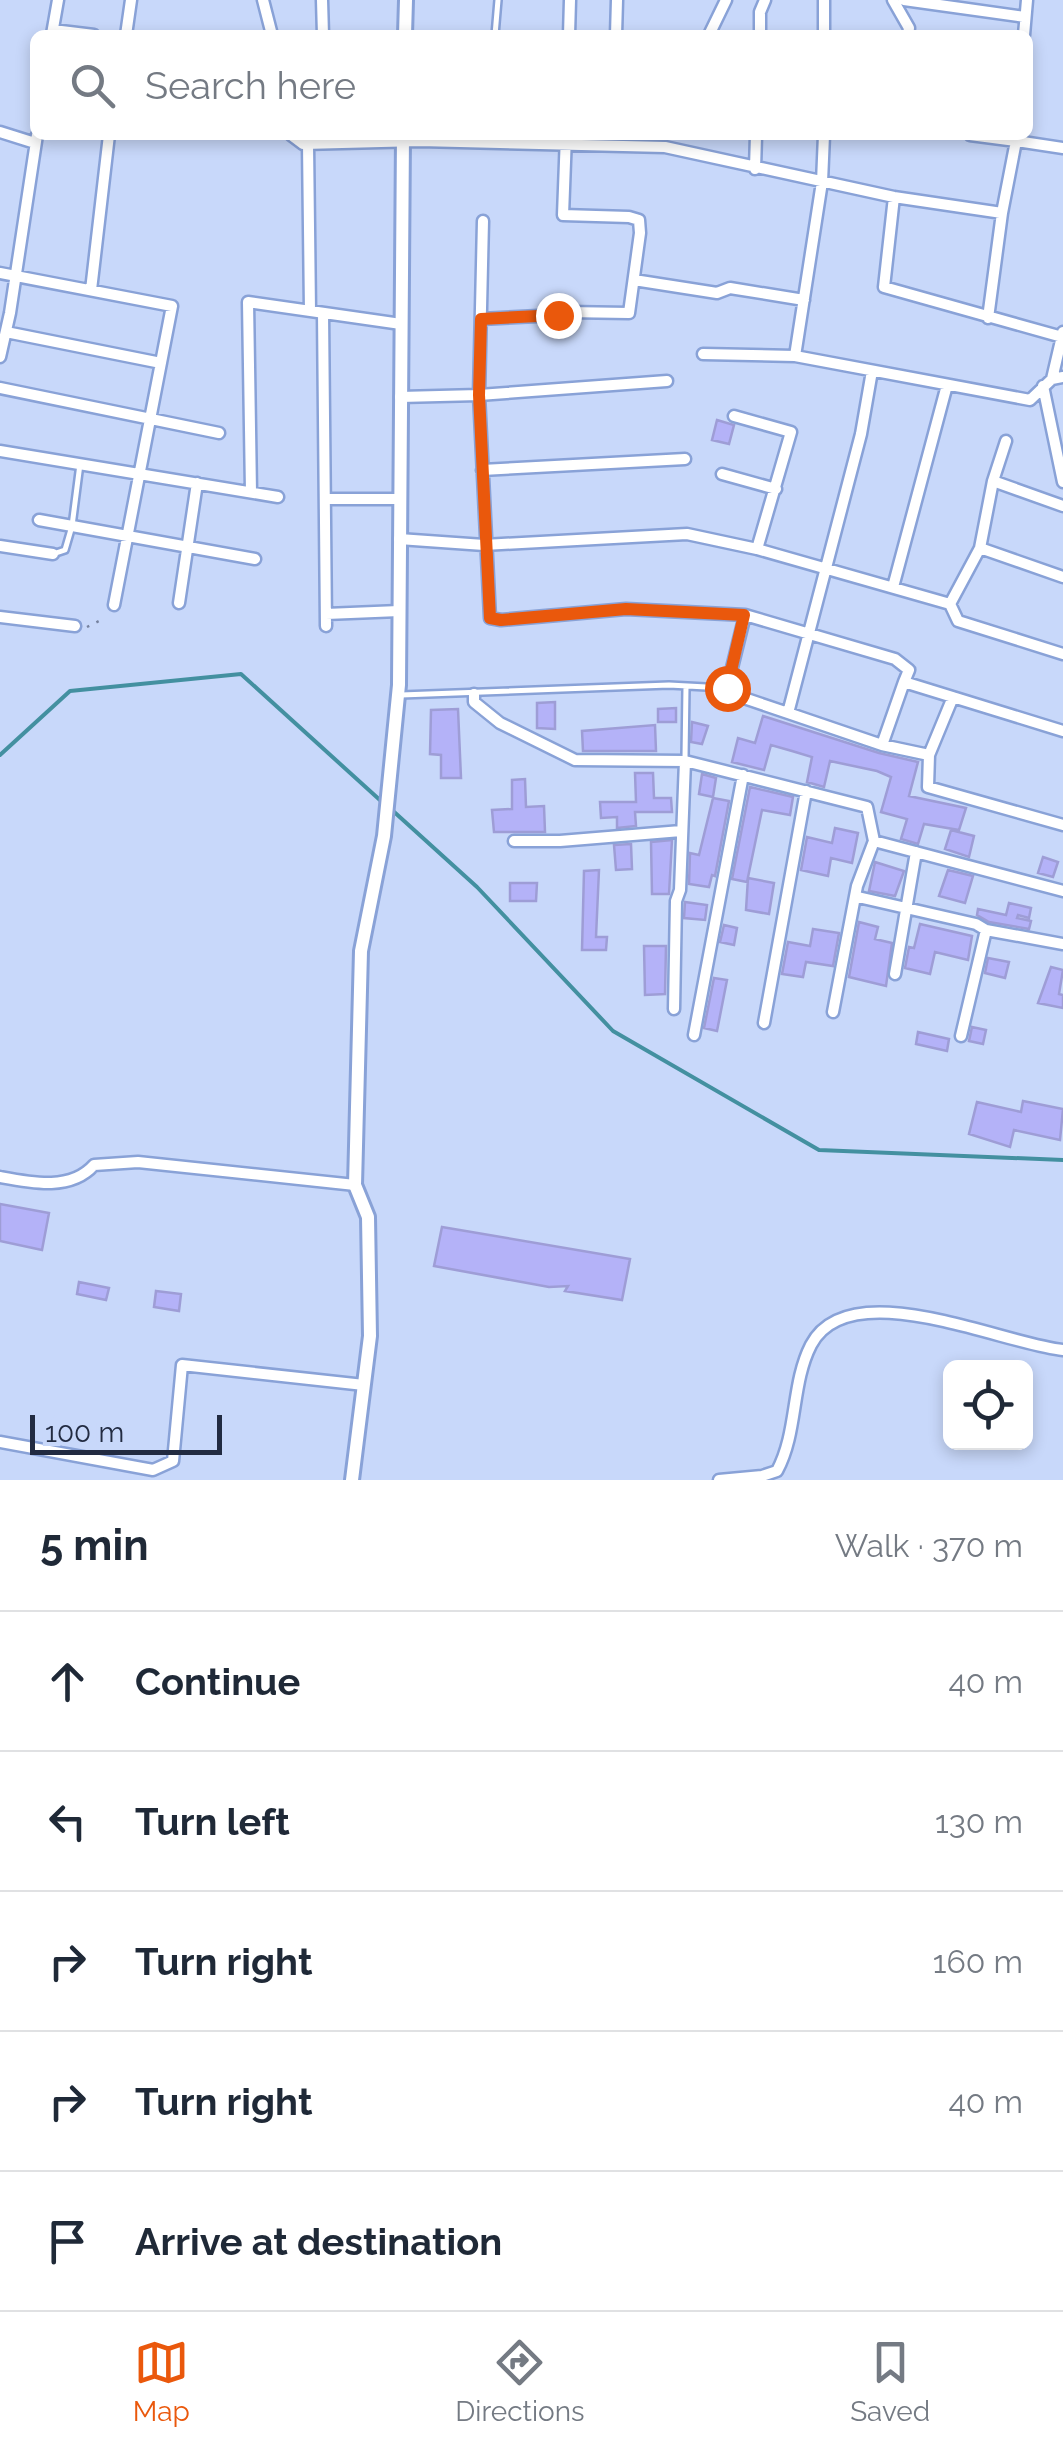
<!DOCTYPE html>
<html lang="en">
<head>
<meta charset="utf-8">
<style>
  :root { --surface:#fff; --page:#f2f2f3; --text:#1f2937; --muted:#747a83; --line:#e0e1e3; --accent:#ea580c }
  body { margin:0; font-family:Raleway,sans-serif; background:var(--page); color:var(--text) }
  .controls { position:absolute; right:30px; bottom:30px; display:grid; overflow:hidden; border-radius:15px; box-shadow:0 5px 15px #0003 }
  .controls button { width:90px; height:90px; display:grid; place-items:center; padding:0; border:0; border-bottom:2px solid var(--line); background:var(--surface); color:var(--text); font:50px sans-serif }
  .scale { position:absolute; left:30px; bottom:25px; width:192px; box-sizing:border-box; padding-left:10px; border:5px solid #222b41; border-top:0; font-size:28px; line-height:35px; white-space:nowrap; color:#222b41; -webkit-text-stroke:8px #c8d8fa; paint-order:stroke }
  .stop { position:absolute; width:30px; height:30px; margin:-22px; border:8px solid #ea580c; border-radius:50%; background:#fff }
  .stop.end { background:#ea580c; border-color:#fff; box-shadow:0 2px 10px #0008 }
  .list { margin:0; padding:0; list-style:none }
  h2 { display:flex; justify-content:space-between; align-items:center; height:130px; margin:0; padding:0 40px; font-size:42px }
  h2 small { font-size:32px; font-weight:400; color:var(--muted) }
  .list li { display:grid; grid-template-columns:65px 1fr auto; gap:30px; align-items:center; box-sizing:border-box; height:140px; padding:0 40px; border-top:2px solid var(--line) }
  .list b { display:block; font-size:38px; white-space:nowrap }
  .list em { font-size:32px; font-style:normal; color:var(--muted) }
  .icon { flex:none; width:55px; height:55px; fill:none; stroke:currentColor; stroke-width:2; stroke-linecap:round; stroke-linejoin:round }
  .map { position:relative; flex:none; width:1063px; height:1480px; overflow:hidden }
  .search { position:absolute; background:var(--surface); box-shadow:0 5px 15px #0003; left:30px; right:30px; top:30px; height:110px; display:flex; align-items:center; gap:25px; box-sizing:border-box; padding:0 35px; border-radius:15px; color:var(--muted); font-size:38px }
  .sheet { height:830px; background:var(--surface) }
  nav { display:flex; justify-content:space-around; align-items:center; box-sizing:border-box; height:140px; border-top:2px solid var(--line); background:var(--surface); font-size:28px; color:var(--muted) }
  nav a { display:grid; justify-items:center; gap:5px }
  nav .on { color:var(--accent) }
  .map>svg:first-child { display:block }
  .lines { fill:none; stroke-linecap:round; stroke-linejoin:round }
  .stream { stroke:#4390a0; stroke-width:4 }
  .building { fill:#b4b2f8; stroke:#9e9dd6; stroke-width:2.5 }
  .service-casing { stroke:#89a2d7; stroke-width:10 }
  .minor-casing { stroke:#89a2d7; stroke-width:15 }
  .tertiary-casing { stroke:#89a2d7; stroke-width:18 }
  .path { stroke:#76829e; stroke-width:2.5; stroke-dasharray:2.5 8; stroke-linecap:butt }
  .service { stroke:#fff; stroke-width:5 }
  .minor { stroke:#fff; stroke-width:10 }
  .tertiary { stroke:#fff; stroke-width:12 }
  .route { stroke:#ea580c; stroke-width:12 }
</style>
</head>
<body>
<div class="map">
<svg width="1063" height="1480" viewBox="0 0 1063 1480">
  <rect width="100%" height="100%" fill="#c8d8fa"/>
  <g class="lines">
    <path class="stream" d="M0 755 70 691 241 674 381 801
      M392 810 477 887 613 1031 819 1150 1063 1160"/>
  </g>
  <path class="building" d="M717 420 734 425 729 444 712 440Z
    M555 702V729L537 728V703Z
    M676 708V722H658V709Z
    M458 709 461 778H441V755L430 754 431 710Z
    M763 716 879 753 918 762 909 796 966 808 959 830 924 824 918 844 901 839 907 819 881 812 891 777 877 771 830 761 824 787 807 782 812 757 792 751 771 745 764 770 732 762 738 738 755 743Z
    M692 722 708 726 702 744 691 742Z
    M655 725 656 751H583L582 731Z
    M635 773H653L654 798H671L672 812H635L636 826 617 828V817L601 818 600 802H636Z
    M702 774 716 778 713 797 699 794Z
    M525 779 526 807 544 806 545 832H494L492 810 512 809V780Z
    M750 787 793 797 790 815 762 810 747 882 732 879Z
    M713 798 729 801 715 876 712 875 709 887 689 884 690 853 699 855Z
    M835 828 858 833 852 863 831 858 828 876 801 870 807 837 832 843Z
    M951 830 974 836 969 857 945 849Z
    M672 840 669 894H652L651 842Z
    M631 844 632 869 616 870 614 845Z
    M1043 857 1058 862 1053 877 1038 873Z
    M875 862 904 871 895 896 869 891Z
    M599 870 596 937H607L606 950H582L584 871Z
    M948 870 973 876 965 903 939 896Z
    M748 878 774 883 769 914 746 910Z
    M510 883H537L536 901H510Z
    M685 902 707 905 705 920 684 918Z
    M1009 903 1031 908 1029 918 1018 915 1017 918 1031 921 1029 929 989 922 977 915 978 909 1006 915Z
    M859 922 878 927 875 939 892 943 886 986 849 977Z
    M920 924 972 936 968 960 935 952 930 974 905 968 909 947 914 948Z
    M724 925 737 928 734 945 720 942Z
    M813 929 839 933 833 966 806 962 803 977 782 974 788 942 810 946Z
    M644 946H666L665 994 645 995Z
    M988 958 1009 962 1005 978 985 973Z
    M1051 967 1063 970 1059 994 1063 995V1008L1038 1003Z
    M714 978 727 980 717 1031 704 1028Z
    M972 1027 986 1030 983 1044 969 1041Z
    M918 1032 949 1039 947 1051 916 1044Z
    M1023 1101 1063 1109 1060 1140 1014 1130 1010 1147 969 1134 977 1102 1021 1112Z
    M0 1204 49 1213 42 1250 0 1241Z
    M442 1227 630 1259 622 1300 565 1291 568 1286 549 1287 434 1266Z
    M79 1282 109 1288 106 1300 77 1294Z
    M156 1291 181 1294 179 1311 154 1307Z"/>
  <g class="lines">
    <defs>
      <path id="service" d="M495 35 498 0
        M53 554 65 550 72 526 80 464
        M401 695 669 685 725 688
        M685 758 686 687"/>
      <path id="minor" d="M263 0 272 35
        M322 0 323 35
        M824 0V35
        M893 0 909 28 908 35
        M904 0 1025 17
        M53 30 94 35
        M52 34 58 0
        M126 35 131 0
        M569 35 570 0
        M616 35 617 0
        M709 35 726 0
        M760 35V12L765 0
        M1024 35 1027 0
        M0 132 35 143
        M291 135 303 144 420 141 665 147 894 197 1002 213
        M824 135 822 182 795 356 1030 400 1052 379 1063 377
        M970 135 1016 141V136
        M308 144 310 311
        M755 169 756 135
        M894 197 884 287 1062 337
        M483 221 479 395 490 618 501 620 626 609 745 615 895 659 909 670 904 682
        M0 273 172 306 114 605
        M634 280 717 293 730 288 804 300
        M91 290 109 135
        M323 313 326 626
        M988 318 1002 213 1016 141 1063 148
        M481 319 558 315 566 312 629 313 640 233 639 220 629 217 563 215 566 135
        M6 332 161 363
        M703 354 795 356
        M0 357 10 313 37 135
        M872 371 861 434 788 713 882 745 904 682 1063 731
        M1052 379 1063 332
        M1043 386 1063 482
        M0 388 219 433
        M400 397 479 395 667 381
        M734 416 791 432 757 549
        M0 451 278 497
        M482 470 685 459
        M722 474 776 489
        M993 481 1006 441
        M251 492 248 302 401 324
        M325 499H400
        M1063 506 993 481 980 548 1063 577
        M39 520 255 559
        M399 539 484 545 687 534 757 549 950 604
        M0 546 53 554
        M980 548 950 604 958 621 1063 654
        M893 587 947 385
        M179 603 197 483
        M326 614 399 611
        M745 615 727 688 738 696 788 713
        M0 617 75 626
        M474 694V702L500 723 575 760 685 761 867 807 874 841 857 886 833 1012
        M953 697 929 755 928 787 1063 825
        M882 745 929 755
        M514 841H560L681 831
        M874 841 1063 891
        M858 897 976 924 986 930 1063 944
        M895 974 916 852
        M674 1009 676 901 680 890 685 761
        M764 1023 806 791
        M694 1035 743 775
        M961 1036 986 930
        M0 1177C32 1183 71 1191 94 1165L138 1162 355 1185
        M0 1442 153 1470 173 1461 182 1365 364 1385
        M719 1480 762 1476 777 1471C798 1432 791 1384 811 1345 849 1272 1002 1344 1063 1350"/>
      <path id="tertiary" d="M405 35 406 0
        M352 1480 370 1336 368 1217 355 1185 361 951 384 836 399 685 403 135"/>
    </defs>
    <use href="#service" class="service-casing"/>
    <use href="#minor" class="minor-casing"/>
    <use href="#tertiary" class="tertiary-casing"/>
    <path class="path" d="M87 627 103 619"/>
    <use href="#service" class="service"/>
    <use href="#minor" class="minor"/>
    <use href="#tertiary" class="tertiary"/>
  </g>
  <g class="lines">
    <path class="route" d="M558 315 481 319 479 395 490 618 501 620 626 609 744 615 727 688"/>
  </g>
</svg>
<div class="controls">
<button><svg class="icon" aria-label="locate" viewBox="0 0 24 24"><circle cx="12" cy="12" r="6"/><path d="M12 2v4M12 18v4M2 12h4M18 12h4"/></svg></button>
</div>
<div class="scale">100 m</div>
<div class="stop" style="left:727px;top:688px"></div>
<div class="stop end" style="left:558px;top:315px"></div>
<div class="search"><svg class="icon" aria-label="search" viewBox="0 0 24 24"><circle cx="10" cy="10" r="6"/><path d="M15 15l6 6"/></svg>Search here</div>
</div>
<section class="sheet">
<h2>5 min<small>Walk · 370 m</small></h2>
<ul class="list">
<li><svg class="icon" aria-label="ahead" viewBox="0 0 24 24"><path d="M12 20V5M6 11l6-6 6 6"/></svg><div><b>Continue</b></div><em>40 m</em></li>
<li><svg class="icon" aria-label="left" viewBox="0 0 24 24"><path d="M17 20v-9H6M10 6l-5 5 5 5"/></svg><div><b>Turn left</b></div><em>130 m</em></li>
<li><svg class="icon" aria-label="right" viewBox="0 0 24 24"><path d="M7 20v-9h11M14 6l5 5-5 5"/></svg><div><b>Turn right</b></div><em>160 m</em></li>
<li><svg class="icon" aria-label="right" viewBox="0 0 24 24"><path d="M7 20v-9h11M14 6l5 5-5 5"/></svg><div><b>Turn right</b></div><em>40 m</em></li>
<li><svg class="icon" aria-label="arrive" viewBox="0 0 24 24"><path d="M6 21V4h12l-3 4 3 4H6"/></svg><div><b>Arrive at destination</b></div></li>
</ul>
</section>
<nav>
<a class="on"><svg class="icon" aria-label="map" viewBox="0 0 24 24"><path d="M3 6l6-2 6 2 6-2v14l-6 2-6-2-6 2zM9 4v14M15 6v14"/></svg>Map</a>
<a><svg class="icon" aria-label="directions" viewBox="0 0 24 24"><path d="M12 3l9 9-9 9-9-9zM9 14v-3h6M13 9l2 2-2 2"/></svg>Directions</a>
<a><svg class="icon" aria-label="saved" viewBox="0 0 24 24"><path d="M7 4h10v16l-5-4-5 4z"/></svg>Saved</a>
</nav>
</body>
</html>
